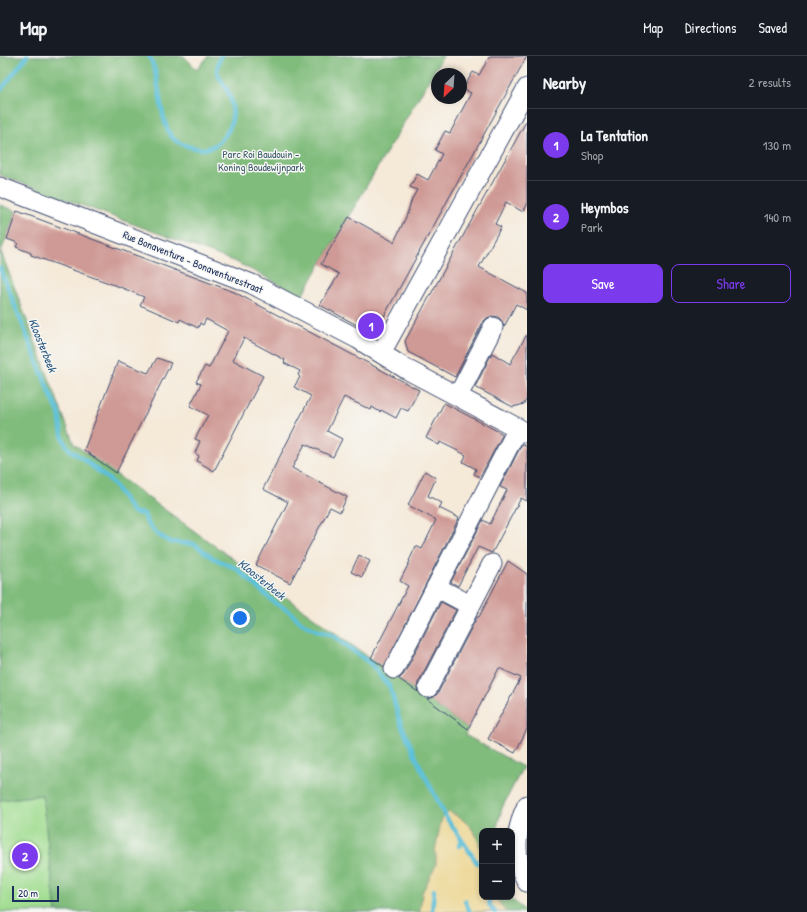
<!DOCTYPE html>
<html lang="en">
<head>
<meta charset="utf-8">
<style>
  :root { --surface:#171b24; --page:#20242c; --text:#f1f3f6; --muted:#9ea1a6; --line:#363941; --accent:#7c3aed }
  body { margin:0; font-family:"Patrick Hand",sans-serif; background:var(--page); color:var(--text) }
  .controls { position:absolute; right:12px; bottom:12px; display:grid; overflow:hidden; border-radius:8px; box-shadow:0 2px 6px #0003 }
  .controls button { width:36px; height:36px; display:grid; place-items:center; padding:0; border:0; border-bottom:1px solid var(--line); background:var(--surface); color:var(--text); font:20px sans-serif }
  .compass { position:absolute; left:431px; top:12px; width:36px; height:36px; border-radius:50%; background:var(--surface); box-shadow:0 2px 6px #0003; rotate:205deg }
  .scale { position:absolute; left:12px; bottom:10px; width:47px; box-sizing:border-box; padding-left:4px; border:2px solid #1b2f5e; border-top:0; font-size:11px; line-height:14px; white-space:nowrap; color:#1b2f5e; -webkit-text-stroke:3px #f6f6f2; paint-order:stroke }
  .you { position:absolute; left:240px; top:562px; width:14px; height:14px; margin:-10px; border:3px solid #fff; border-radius:50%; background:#1a73e8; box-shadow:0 0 0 6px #1a73e833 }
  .badge { display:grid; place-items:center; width:26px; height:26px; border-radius:50%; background:var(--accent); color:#fff; font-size:13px; font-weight:700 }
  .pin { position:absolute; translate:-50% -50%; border:2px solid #fff; box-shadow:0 1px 4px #0006 }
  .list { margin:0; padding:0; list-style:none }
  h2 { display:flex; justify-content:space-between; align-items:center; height:52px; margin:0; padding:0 16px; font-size:17px }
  h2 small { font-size:13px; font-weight:400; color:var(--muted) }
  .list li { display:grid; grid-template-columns:26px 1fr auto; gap:12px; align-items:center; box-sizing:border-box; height:72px; padding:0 16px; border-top:1px solid var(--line) }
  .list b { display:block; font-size:15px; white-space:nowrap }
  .list p { margin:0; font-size:13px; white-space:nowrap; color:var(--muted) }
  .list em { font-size:13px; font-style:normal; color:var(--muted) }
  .actions { display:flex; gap:8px; padding:12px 16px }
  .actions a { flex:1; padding:9px 0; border:1px solid var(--accent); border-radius:8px; text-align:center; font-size:14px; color:var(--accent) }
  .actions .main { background:var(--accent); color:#fff }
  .map { position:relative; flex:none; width:527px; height:856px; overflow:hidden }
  header { display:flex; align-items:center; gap:24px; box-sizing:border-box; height:56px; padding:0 20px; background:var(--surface); border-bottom:1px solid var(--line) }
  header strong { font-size:19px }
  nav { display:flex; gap:22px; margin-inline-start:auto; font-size:14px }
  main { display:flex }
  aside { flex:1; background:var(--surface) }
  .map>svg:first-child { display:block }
  .green { fill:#a1dd91; stroke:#5e8678 }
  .forest { fill:#80bc7b; stroke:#4e766c }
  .sand { fill:#eeda9e; stroke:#84847e }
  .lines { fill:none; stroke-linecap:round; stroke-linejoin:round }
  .stream { stroke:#5bc0d9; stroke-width:4.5 }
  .building { fill:#cf9a95 }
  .minor-casing { stroke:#3c4b70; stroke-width:21 }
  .minor { stroke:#fff; stroke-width:19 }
  .labels { text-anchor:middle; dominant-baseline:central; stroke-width:3; stroke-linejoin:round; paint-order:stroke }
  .park-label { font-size:11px; fill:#3c5a6b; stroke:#f6f6f2 }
  .street-label { font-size:11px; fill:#1b2f5e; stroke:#f6f6f2 }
  .water-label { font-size:12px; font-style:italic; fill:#2e5a83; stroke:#f6f6f2 }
</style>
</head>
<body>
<header>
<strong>Map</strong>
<nav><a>Map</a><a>Directions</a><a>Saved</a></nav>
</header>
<main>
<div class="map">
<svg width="527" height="856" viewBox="0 0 527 856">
  <rect width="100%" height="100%" fill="#f6f6f2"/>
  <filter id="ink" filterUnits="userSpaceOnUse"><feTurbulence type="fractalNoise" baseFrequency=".025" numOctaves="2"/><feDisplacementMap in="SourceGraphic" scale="8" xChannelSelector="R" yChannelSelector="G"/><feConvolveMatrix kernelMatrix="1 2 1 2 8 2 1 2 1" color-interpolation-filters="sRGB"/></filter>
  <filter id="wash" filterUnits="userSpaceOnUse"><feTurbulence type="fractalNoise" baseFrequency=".012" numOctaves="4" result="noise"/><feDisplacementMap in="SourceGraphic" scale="16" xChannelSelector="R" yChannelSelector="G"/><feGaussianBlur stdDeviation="0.9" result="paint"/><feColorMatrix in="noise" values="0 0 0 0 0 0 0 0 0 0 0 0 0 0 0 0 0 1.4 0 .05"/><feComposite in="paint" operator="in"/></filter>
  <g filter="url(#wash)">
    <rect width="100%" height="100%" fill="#f5e9d8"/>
    <path class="green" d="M42 739 56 856H0V744Z"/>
    <path class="forest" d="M0 0H184L197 14 208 0H443L302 240 236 206 0 119Z
      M0 149 16 155 1 196 74 388 468 673 465 679 523 711 502 752 496 775H482V841C504 841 510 839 526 856H56L42 739 0 744Z"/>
    <path class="sand" d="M449 756C488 773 482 805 482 841H495L506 856H420L422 837 436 809V801L435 795 441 766 443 760Z"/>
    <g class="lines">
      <path class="stream" d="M149 0C152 6 155 13 156 20 160 35 162 72 173 82 180 89 194 93 204 93 212 92 218 88 222 83 235 69 235 50 227 34 224 28 218 21 217 15 217 10 219 4 221 0
        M286 0H305
        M0 35 27 0
        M0 212 48 333 59 357 62 379 65 387 70 394 86 405 113 427 132 455 136 457 144 458 147 467 157 478 170 486 194 488 213 502 237 513 275 547 289 555 302 567 318 575 332 579 371 608 390 631 400 666 420 710 447 763 462 784 459 790
        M462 784 477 807
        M488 841 490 850 495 856
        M465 845 470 856
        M432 856 434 834"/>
    </g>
    <g id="blocks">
      <path class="building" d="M490 0H527L378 271 366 274 320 249 339 218 321 208 349 161 394 186 406 161 412 143 417 134 410 131 417 118 428 124 442 98 435 94 445 75 450 77 471 37 463 33 473 16 479 19Z
        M527 64V149L523 156 506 146 495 168 501 171 479 211 527 237V254L516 248 504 271 502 265 498 261 492 260 487 262 483 266 455 321 408 296 405 285Z
        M17 155 234 236 419 334 408 355 401 352 396 362 381 354 380 356 372 351 371 354 344 341 327 375 342 383 333 401 305 388 292 412 347 441 340 456 330 451 290 527 256 509 288 446 263 433 311 340 294 331 300 321 298 319 300 315 284 307 285 304 244 282 233 304 263 320 214 415 197 405 199 400 195 397 200 385 195 383 208 359 190 350 201 328 196 326 205 310 209 312 228 275 206 263 203 269 200 267 198 272 180 263 179 266 140 249 144 241 120 231 31 199V197L16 191 18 187 7 183Z
        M527 278V342L524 348 513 351 475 331 492 297 510 308Z
        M157 302 171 307 116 417 84 394 118 305 148 317Z
        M444 347 503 378 480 421 474 418 476 413 463 406 466 399 440 386 439 389 426 382Z
        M522 388 527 391V445L521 442 492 497 478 491 458 530 451 526 483 464 490 468 507 434 500 431Z
        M425 415 436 422 428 440 442 447 439 452 459 462 384 611 371 602 408 530 400 525 410 505H409L416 490 422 493 436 464 408 449Z
        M359 499 370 505 362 521 351 516Z
        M508 505 527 518V673L515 697 488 683 521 622 499 612 468 673 427 643 434 641 438 637 477 561H479Z
        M441 546 456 554 418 627 417 632 418 636 399 623 404 618Z"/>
    </g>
  </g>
  <g filter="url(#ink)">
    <use href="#blocks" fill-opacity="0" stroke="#3c4b70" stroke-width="1"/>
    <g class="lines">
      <defs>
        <path id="minor" d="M0 131 252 228 358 283 406 313 527 377
          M381 297 527 32
          M458 340 493 271
          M436 531 470 549
          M394 613 518 372
          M428 632 492 508
          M527 749C515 775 512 801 527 826"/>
      </defs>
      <use href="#minor" class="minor-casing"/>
      <use href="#minor" class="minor"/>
    </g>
  </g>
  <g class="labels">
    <g class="park-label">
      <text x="261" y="98">Parc Roi Baudouin -<tspan x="261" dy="13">Koning Boudewijnpark</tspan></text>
    </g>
    <g class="street-label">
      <text transform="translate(193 206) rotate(22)">Rue Bonaventure - Bonaventurestraat</text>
    </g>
    <g class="water-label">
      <text transform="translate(43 289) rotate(68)">Kloosterbeek</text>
      <text transform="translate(262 523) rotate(39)">Kloosterbeek</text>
    </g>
  </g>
</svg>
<div class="controls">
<button>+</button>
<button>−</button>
</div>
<svg class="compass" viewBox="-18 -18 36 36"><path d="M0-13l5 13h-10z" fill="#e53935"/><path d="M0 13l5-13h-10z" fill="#9ea1a6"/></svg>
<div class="scale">20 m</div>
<div class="you"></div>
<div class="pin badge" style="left:371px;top:270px">1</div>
<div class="pin badge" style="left:25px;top:800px">2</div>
</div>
<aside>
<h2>Nearby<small>2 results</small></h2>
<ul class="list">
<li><span class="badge">1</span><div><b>La Tentation</b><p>Shop</p></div><em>130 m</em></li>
<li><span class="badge">2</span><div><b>Heymbos</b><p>Park</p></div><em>140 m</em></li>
</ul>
<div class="actions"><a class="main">Save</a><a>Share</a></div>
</aside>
</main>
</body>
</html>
